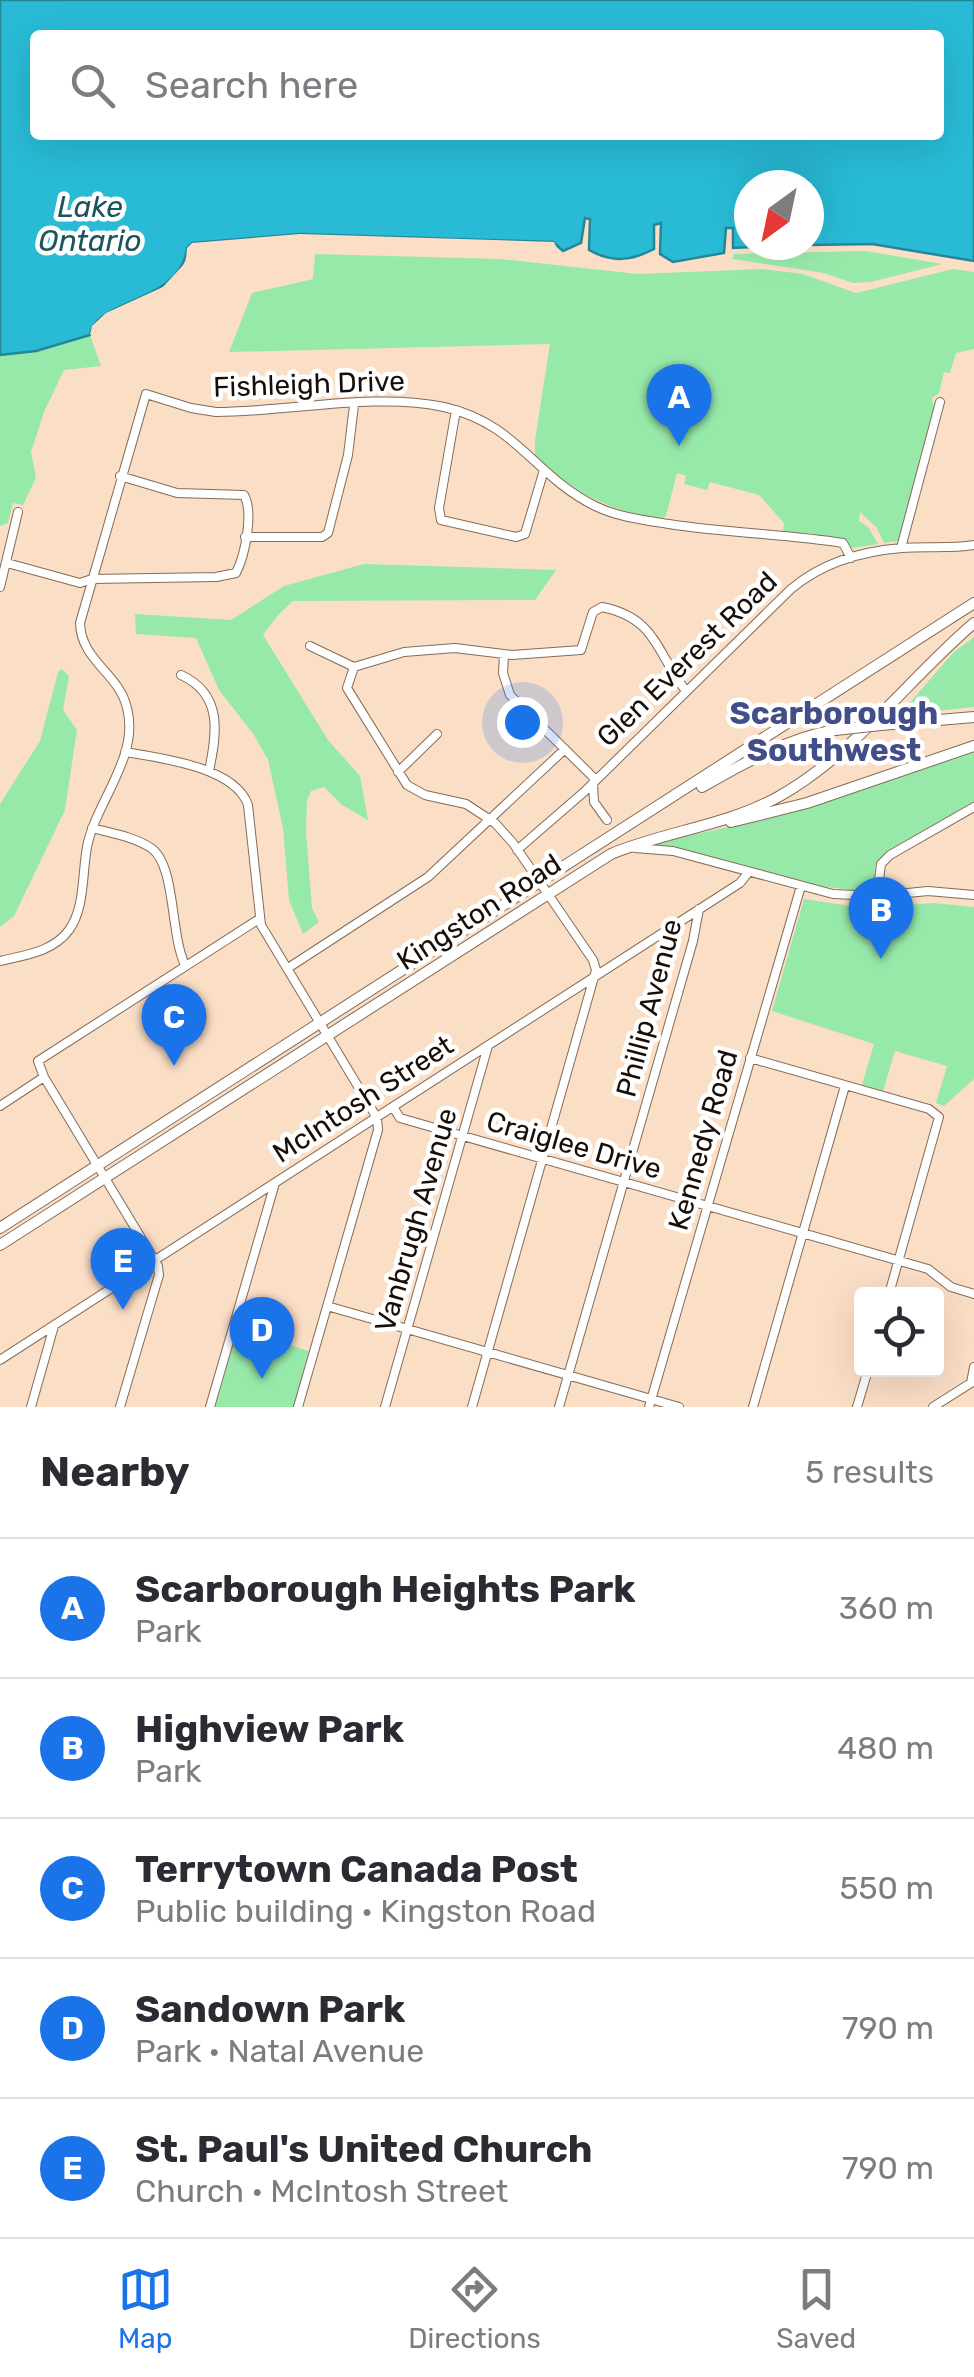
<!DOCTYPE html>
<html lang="en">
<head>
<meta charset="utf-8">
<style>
  :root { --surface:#fff; --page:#f2f2f3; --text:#2b2b33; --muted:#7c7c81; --line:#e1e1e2; --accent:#1a73e8 }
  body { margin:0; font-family:Rubik,sans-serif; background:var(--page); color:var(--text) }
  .controls { position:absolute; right:30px; bottom:30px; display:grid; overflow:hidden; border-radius:10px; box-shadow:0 10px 40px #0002 }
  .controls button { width:90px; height:90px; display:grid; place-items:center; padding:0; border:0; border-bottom:2px solid var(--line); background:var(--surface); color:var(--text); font:50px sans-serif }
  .compass { position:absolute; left:734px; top:170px; width:90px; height:90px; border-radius:50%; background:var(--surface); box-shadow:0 10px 40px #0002; rotate:213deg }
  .you { position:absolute; left:522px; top:722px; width:35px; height:35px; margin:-25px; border:8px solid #fff; border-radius:50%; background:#1a73e8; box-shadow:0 0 0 15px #1a73e833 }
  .badge { display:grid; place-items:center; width:65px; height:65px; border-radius:50%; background:var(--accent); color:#fff; font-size:32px; font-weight:700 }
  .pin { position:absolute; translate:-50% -82px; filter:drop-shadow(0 2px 5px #0008) }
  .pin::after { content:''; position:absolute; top:52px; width:35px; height:30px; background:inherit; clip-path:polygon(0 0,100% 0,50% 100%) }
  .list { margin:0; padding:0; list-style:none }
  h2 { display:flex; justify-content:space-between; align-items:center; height:130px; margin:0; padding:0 40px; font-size:42px }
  h2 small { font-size:32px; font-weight:400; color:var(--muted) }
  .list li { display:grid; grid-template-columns:65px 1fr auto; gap:30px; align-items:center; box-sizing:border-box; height:140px; padding:0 40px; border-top:2px solid var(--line) }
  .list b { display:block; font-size:38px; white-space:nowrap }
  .list p { margin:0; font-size:32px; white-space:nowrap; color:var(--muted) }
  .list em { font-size:32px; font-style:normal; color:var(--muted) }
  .icon { flex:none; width:55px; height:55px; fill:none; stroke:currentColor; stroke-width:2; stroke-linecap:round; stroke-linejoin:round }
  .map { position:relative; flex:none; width:974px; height:1407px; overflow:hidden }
  .search { position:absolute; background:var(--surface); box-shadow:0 10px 40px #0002; left:30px; right:30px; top:30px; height:110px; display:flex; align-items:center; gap:25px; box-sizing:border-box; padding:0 35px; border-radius:10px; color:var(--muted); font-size:38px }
  .sheet { height:830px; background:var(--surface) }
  nav { display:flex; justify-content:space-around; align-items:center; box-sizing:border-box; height:140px; border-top:2px solid var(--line); background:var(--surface); font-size:28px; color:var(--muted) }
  nav a { display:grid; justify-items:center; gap:5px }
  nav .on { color:var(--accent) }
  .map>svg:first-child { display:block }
  .green { fill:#97e9aa }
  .water { fill:#29bbd6; stroke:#248798; stroke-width:2.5; fill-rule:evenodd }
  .pier { fill:#fbdec6 }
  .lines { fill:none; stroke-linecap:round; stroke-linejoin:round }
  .minor-casing { stroke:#856b56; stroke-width:10 }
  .major-casing { stroke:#856b56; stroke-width:12 }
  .minor { stroke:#fff; stroke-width:8 }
  .major { stroke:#fff; stroke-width:10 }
  .major-bridge-casing { stroke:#856b56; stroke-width:12; stroke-linecap:butt }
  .major-bridge { stroke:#fff; stroke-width:10 }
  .labels { text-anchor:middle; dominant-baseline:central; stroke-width:9; stroke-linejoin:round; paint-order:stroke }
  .street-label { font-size:28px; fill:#180e07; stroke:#fff }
  .water-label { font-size:30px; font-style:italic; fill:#1b545f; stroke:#fff }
  .quarter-label { font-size:32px; font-weight:bold; fill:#414e8a; stroke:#fff }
</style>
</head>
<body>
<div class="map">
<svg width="974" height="1407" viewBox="0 0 974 1407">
  <rect width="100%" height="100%" fill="#fbdec6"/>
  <path class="green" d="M866 251 942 264 870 282 853 283 824 273 732 259 734 254Z
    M315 254 500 259 638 274 762 269 803 274 856 293 953 269 974 272V349L956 353 950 373 944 372 939 393 932 398 935 414 899 541 884 543 877 528 860 512 859 521 868 527 878 544 852 548 842 539 783 534 784 523 759 495 710 482 707 490 684 484 686 476 677 473 666 516 661 519C611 511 571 493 535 457V440L550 344 229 352 252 293 313 279Z
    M90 335 101 366 64 370 44 412 31 452 36 478 23 505 13 503 8 523 0 526V355L36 351Z
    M364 564 556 570 535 600 293 601 278 615 263 635 328 740 360 776 368 820 342 805 324 787 311 791 307 800 306 832 312 908 319 922 303 934 289 900 283 828 268 760 254 735 219 690 196 638 136 634 135 614 231 620 284 586Z
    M974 637V707L899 715 953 653Z
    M62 669 69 676 63 710 77 730 65 810 14 916 0 927V804L40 741 58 672Z
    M974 750V803L885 852 875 866 874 886 869 892 819 886 655 846 656 843 787 814Z
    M804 899 864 908 934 903 974 907V1079L944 1106 936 1103 947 1066 895 1051 883 1091 862 1085 874 1044 772 1011Z
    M238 1329 309 1351 293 1407H215Z"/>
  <path class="water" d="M0 0H974V261L872 244 809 245V185H749V245H799L733 248V228H726L724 253 673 262 660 254 661 223 654 225V249C631 261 612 263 589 250L590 219 585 218 581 243 563 251 553 242 300 234 192 243 187 248C181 304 97 297 90 335L36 351 0 355ZM35 35H939V135H35Z"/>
  <path class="pier" d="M300 234 554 242 560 255 551 247 364 240 301 239 194 248 190 264 166 291 111 313 96 328 95 334 90 335 92 326 106 313 163 287 186 262 187 248 192 243Z"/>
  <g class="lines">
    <defs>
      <path id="minor" d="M456 410 439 508 441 520 516 537 525 534 544 470
        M245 537H322L328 533 348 455 354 405
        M901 548 940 402
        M7 563 80 583 92 579 216 577 236 573C245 555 254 513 244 495L177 493 120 476
        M0 587 18 512
        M310 646 354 667
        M504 655 503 673 510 695 595 779
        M181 675C223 694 217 733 209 771
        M125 752C161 758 235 767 248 805L261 925 377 1118 378 1130 298 1407
        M398 772 437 734
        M593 783 594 802 607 820
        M92 828C111 833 135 837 151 848 176 865 170 934 185 965
        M635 848 673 851 833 894 877 896 928 891 974 895
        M517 850 584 792 791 589C822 563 863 551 902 548 926 546 950 549 974 545
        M877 896 881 864 890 855 974 807
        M0 961C25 955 53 952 69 930 85 908 82 874 87 847 96 801 140 757 127 708 119 673 81 661 80 623L146 394 191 408 216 412C288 412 376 392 444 407 518 424 533 475 595 506 618 517 643 520 669 524 726 533 785 534 843 543L851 558
        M288 968 428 877 565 749
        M750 1058 929 1109 939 1117 889 1294
        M0 1106 44 1077
        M393 1107 400 1118 928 1269 951 1287 974 1294
        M327 1306 679 1407
        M0 1360 740 883 748 873
        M971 1383 974 1367
        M31 1407 54 1326
        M120 1407 159 1275 158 1266 44 1077 38 1061 259 919
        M210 1407 275 1183
        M385 1407 488 1046
        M472 1407 596 970 593 960 513 843 495 823 466 804 425 795 407 785 347 688 354 667 404 652 455 648 512 655 581 650 593 612 602 607C657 618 656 653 686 691
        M559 1407 693 941 699 909
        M649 1407 801 886
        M753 1407 845 1086
        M857 1407 868 1370
        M933 1407 974 1381"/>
      <path id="major" d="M881 725 974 717
        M702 787C744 763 786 739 835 730
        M731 822 807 803 974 746
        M0 1228 974 603
        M0 1245 611 854C666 831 726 826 778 797 855 754 908 679 974 623"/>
    </defs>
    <use href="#minor" class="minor-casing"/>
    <use href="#major" class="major-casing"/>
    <use href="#minor" class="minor"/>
    <use href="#major" class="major"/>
    <defs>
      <path id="major-bridge" d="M835 730 881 725"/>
    </defs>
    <use href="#major-bridge" class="major-bridge-casing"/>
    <use href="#major-bridge" class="major-bridge"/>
  </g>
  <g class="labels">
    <g class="street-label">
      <text transform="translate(309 384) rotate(-2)">Fishleigh Drive</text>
      <text transform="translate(687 659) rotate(-44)">Glen Everest Road</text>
      <text transform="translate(479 912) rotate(-33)">Kingston Road</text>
      <text transform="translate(649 1008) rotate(-75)">Phillip Avenue</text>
      <text transform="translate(363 1099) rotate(-33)">McIntosh Street</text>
      <text transform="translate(703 1140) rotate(-74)">Kennedy Road</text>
      <text transform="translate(574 1145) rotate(16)">Craiglee Drive</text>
      <text transform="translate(416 1220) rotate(-74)">Vanbrugh Avenue</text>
    </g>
    <g class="water-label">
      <text x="90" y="207">Lake<tspan x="90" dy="34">Ontario</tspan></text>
    </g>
    <g class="quarter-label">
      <text x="834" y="713">Scarborough<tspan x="834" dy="37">Southwest</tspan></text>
    </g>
  </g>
</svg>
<div class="controls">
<button><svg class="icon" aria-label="locate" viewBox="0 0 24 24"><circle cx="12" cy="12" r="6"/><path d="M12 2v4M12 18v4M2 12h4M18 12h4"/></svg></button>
</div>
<svg class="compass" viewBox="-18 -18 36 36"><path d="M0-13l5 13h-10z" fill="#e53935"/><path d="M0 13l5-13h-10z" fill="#7c7c81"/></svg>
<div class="you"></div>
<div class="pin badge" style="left:679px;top:446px">A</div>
<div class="pin badge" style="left:881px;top:959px">B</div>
<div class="pin badge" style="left:174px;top:1066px">C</div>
<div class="pin badge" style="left:262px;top:1379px">D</div>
<div class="pin badge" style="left:123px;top:1310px">E</div>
<div class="search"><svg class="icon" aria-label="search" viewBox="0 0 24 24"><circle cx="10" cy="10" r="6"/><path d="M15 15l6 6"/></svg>Search here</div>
</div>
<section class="sheet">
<h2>Nearby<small>5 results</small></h2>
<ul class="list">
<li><span class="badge">A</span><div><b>Scarborough Heights Park</b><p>Park</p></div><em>360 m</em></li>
<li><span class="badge">B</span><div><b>Highview Park</b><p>Park</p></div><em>480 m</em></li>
<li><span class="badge">C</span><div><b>Terrytown Canada Post</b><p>Public building · Kingston Road</p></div><em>550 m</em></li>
<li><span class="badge">D</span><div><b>Sandown Park</b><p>Park · Natal Avenue</p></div><em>790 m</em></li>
<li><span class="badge">E</span><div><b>St. Paul's United Church</b><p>Church · McIntosh Street</p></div><em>790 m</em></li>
</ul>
</section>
<nav>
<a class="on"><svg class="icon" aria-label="map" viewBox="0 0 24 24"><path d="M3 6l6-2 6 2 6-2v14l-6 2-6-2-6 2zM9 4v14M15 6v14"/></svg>Map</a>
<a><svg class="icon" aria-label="directions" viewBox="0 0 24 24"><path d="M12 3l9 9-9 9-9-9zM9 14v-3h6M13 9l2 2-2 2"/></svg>Directions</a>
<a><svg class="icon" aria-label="saved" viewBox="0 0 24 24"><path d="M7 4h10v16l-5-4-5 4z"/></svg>Saved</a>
</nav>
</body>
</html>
